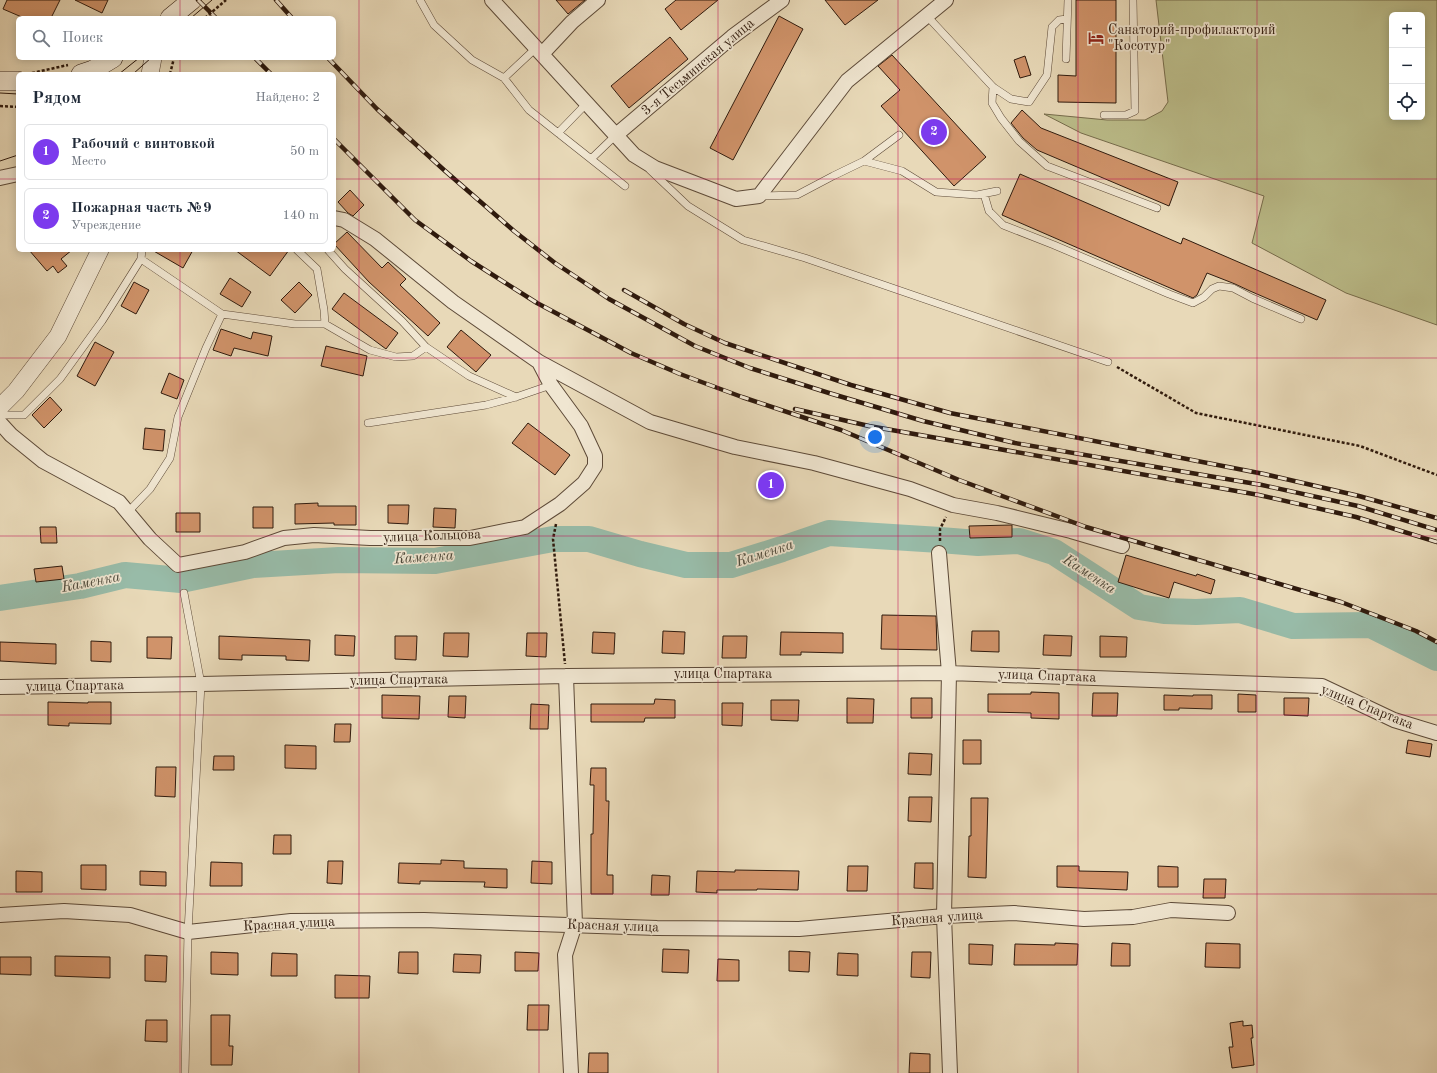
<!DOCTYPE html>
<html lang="ru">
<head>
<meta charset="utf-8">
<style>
  :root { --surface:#fff; --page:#f6f6f7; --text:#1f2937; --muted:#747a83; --line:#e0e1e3; --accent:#7c3aed }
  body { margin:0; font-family:"Old Standard TT",serif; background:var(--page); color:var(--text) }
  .controls { position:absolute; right:12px; top:12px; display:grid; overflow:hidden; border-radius:6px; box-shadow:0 2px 10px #0003 }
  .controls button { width:36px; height:36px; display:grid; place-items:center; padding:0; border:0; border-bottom:1px solid var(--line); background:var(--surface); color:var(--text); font:20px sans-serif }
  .you { position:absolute; left:875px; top:437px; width:14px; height:14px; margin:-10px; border:3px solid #fff; border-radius:50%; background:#1a73e8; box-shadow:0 0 0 6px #1a73e833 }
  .badge { display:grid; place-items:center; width:26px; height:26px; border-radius:50%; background:var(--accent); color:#fff; font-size:13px; font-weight:700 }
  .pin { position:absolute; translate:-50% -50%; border:2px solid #fff; box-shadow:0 1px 4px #0006 }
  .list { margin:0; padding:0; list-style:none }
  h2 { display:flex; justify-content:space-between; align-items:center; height:52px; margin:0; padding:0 16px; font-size:17px }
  h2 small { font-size:13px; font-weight:400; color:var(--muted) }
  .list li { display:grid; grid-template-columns:26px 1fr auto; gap:12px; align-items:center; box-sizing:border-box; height:56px; margin:0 8px 8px; padding:0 8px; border:1px solid var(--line); border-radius:6px }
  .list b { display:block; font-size:15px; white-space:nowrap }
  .list p { margin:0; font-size:13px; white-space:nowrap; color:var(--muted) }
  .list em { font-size:13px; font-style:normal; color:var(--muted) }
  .icon { flex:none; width:22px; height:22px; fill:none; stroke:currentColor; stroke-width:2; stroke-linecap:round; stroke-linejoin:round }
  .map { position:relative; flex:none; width:1437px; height:1073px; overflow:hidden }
  .search { position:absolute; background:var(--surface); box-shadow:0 2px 10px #0003; left:16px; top:16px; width:320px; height:44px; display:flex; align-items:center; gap:10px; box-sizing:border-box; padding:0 14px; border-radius:6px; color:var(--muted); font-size:15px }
  .panel { position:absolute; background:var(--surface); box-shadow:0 2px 10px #0003; left:16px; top:72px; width:320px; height:180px; border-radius:6px }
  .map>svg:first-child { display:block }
  .green { fill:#bcbe8b; stroke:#766c4c; fill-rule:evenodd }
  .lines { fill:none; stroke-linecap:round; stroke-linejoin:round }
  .river { stroke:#98bba8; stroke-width:26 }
  .building { fill:#d0936a; stroke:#2f1a0d }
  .service-casing { stroke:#5d4a38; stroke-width:8 }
  .minor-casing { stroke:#5d4a38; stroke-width:16 }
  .tertiary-casing { stroke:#5d4a38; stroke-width:18 }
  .secondary-casing { stroke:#2f1a0d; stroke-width:20 }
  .path { stroke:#2f1a0d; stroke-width:2.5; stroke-dasharray:3 2; stroke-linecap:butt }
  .service { stroke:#f0e6d1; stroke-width:7 }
  .minor { stroke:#f0e6d1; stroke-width:14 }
  .tertiary { stroke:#f0e6d1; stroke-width:17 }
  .secondary { stroke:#f0e6d1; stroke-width:19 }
  .tram { stroke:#2f1a0d; stroke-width:1 }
  .rail-casing { stroke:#2f1a0d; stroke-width:4.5 }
  .rail { stroke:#f0e6d1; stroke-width:3; stroke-dasharray:9; stroke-linecap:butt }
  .path-bridge { stroke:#2f1a0d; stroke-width:2.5; stroke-dasharray:3 2; stroke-linecap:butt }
  .grid { fill:none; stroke:#c2185b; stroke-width:1; stroke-opacity:0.55 }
  .labels { text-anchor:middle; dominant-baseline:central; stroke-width:3.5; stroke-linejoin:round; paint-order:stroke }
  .poi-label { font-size:14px; fill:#2f1a0d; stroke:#f0e6d1; text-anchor:start }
  .street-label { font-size:14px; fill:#2f1a0d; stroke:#f0e6d1 }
  .water-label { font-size:15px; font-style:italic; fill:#4e4a3c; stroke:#f0e6d1 }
</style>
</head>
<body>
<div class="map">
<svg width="1437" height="1073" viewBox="0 0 1437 1073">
  <rect width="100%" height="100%" fill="#e8d9b8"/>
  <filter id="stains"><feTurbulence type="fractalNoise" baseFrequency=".005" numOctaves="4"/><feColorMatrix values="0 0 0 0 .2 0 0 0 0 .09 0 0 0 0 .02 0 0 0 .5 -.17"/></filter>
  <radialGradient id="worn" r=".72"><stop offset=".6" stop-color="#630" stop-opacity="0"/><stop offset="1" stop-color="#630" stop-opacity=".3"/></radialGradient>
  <path class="green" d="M1156 0H1437V325L1346 293 1252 243 1264 196 1081 133 1044 114 1107 120H1145L1162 111 1168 102ZM1392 15H1422V117H1392Z"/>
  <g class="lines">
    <path class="river" d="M0 598 80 586 125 575 181 580 253 565 339 560 435 561 553 539H589L640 554 686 565H731L782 549 829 533 940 540 978 543 1019 541 1054 552 1139 607 1164 611 1196 612 1240 610 1293 626 1371 625 1437 658"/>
  </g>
  <path class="building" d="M7 0H60L51 18H24L3 9Z
    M75 0H108L102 13Z
    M556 0H585L568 14Z
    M676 0H718L681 30 665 9Z
    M825 0H878L845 25Z
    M1076 0H1116V103L1058 102V75L1076 76Z
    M779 16 803 29 733 160 710 148Z
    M670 37 688 59 629 108 611 86Z
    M892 55 986 157 954 186 881 106 900 90 878 66Z
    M1025 56 1031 75 1020 78 1014 60Z
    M1022 110 1041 128 1178 182 1169 206 1037 150 1023 138 1011 123Z
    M1020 174 1181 244 1183 238 1326 300 1317 320 1250 291 1235 284 1230 282 1207 273 1197 295 1193 298 1002 215Z
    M350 190 364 205 353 216 348 213 338 202Z
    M347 232 382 268 388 262 406 279 400 285 440 323 428 336 369 282 334 244Z
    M29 250H72L61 259 67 266 58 273 53 266 47 271Z
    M152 250H193L183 268Z
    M235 250H289L270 276Z
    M230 278 251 292 242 307 220 294Z
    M134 282 149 290 136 314 121 306Z
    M299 282 312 295 295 313 281 300Z
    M344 293 398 333 386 349 332 309Z
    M221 329 251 339 253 332 272 336 268 356 234 348 231 356 213 350Z
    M461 330 491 355 476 372 447 347Z
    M95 342 114 352 95 386 77 376Z
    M326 346 367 356 363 376 321 366Z
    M169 373 184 380 177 399 161 393Z
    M50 397 62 410 44 428 32 415Z
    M528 423 570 455 555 475 512 443Z
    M145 428 165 430 163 451 143 449Z
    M318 503V506H356V525H334V523L295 524V504Z
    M388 505H409L408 524 388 523Z
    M253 507H273V528H253Z
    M434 508 456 509 455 528 433 527Z
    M176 513H200V532H176Z
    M1012 525V537L970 538 969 526Z
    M40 527H56L57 543H41Z
    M1126 555 1196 576 1197 574 1215 580 1211 594 1174 582 1169 598 1118 582Z
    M62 566 64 579 36 582 34 569Z
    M882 615 936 616 937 650 881 649Z
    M663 631 685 632 684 654 662 653Z
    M972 631H999V652L971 651Z
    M593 632 615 633 614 654 592 653Z
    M781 632 843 633V653L801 652V655H780Z
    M444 633H469L468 657 443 656Z
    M527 633H547L546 657 526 656Z
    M335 635 355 636 354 656 335 655Z
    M1044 635 1072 636 1071 656 1043 655Z
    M219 636 310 640 309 661 286 660V656L242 655V660L219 659Z
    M395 636H417L416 660 395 659Z
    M723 636H747L746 658H722Z
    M1100 636 1127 637 1126 657H1100Z
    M147 637H172L171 659 147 658Z
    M91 641 111 642V662L91 661Z
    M0 642 56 644V664L0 661Z
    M1031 692 1059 693V719L1031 718V713L988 712V694H1031Z
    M1093 693H1118L1117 716H1092Z
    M1238 694 1256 695V712H1238Z
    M382 695 420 696 419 719 382 718Z
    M1164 695 1193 696V695H1212V709L1179 708V710H1164Z
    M449 696H466L465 718 448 717Z
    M847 698 874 699 873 723H847Z
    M911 698H932V718H911Z
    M1284 698H1309L1308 716 1284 715Z
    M655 699 675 700V718H645L644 722H591V704H654Z
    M771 700H799L798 721 771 720Z
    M48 702 88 703V702H111V724L69 723V726L48 725Z
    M722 703H743L742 726 722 725Z
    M531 704 549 705 548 729H530Z
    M335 724H351L350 742H334Z
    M963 740H981V764H963Z
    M1408 740 1432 744 1430 757 1406 753Z
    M285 745 316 746V769L285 768Z
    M909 753 932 754 931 775 908 774Z
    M214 756H234V770H213Z
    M156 767H176L175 797 155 796Z
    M591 768H606V801H609L607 875H613V894H591V834H593L594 785H590Z
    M909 797H932L931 822 908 821Z
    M971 798H988L986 878 968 877 969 836H971Z
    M274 835H291V854H273Z
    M441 860 464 861V868L507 869V888L484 887 485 882 420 881V884L398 883 399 863 441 864Z
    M328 861H343L342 884 327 883Z
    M532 861 552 862V884L531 883Z
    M211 862 242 863V886H210Z
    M915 863H933V889L914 888Z
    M81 865H106V890L81 889Z
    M848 866H868L867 891H847Z
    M1057 866H1079V871L1128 872 1127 890 1057 887Z
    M1158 866 1178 867V887H1158Z
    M735 870 799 871 798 890 757 889V890H717V893L696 892 697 871 735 872Z
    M16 871 42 872V892H16Z
    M140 871 166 872V886L140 885Z
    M652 875 670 876 669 895H651Z
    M1204 879H1226L1225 898H1203Z
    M1055 943 1078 944 1077 965H1014L1015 944 1055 945Z
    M1112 943 1130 944V966H1111Z
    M1206 943 1240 944V968L1205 967Z
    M969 944 993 945 992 965 969 964Z
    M663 949 689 950 688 973 662 972Z
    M789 951 810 952 809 972 789 971Z
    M211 952 238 953V975L211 974Z
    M399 952H418V974L398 973Z
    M515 952 539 953 538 971H515Z
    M912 952H931L930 978 911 977Z
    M272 953 297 954V976H271Z
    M838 953 858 954V976L837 975Z
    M454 954 481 955 480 973 453 972Z
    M145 955 167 956 166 982 145 981Z
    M55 956 110 957V978L55 976Z
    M0 957H31V975L0 974Z
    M718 959 739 960V981H717Z
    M335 975 370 976 369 998H335Z
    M528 1005H549L548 1030H527Z
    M211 1015H230L229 1046H233L232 1065H211Z
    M146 1020H167V1042L145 1041Z
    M1243 1021V1026L1252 1025 1253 1038H1251L1254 1065 1232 1068 1229 1047H1233L1230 1023Z
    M589 1053H608V1073H588Z
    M910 1053 930 1054V1073H909Z"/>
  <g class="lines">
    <defs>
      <path id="service" d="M420 0 434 25 472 60 504 78 536 48
        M927 16 993 87 1011 99 1029 102 1047 75 1052 27 1059 20 1067 19
        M1066 59 1068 0
        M504 78 529 110 625 186
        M993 87 992 103 1001 118 1019 141 1047 166 1157 208
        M1104 115H1126L1135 111 1133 0
        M558 133 587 103
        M591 159 616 135
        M864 161 899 135
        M650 170 688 206 743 240 805 258 1108 362
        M984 194 989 211 1003 225 1054 245 1169 294 1193 303 1204 297 1212 289 1219 286 1233 288 1252 298 1301 319
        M759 196 797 195 833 176 864 161 902 171 936 192 977 195 997 191
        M297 250 317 269 324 310 325 324 370 350 396 357 413 356 426 347
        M328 250 345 269 402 321 426 347 469 376 516 397
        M141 259 222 314 295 324H325
        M0 415H24L60 379 102 321 141 259 142 250
        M368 423 486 405 516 397 551 385
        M128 512 150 489 170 458 178 417 206 348 222 314
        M184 593 201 684 188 932 185 1073"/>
      <path id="minor" d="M492 0 634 155 655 168 736 199 759 196 847 81 946 0
        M542 54 572 22 598 0
        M616 135 732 37 782 0
        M0 178 18 174
        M334 218 344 220 375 239 453 302 539 362 650 422 735 447 814 463 910 489 953 505 997 513 1071 531 1122 546
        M0 423 11 435 43 461 119 502 150 539 178 565 245 552 284 538 314 535 370 538H470L525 527 560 504 584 483 595 466V456L581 426 551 385 539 362
        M939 553 949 673 944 916 950 1073
        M566 676 575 924 565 955 571 1073
        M0 687 201 684 566 676 949 673 1322 686 1394 720 1437 733
        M0 915 64 911 130 915 188 932 291 921 424 920 657 928 799 929 944 916 1014 913 1084 919 1133 917 1171 910 1228 913"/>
      <path id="tertiary" d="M150 74 153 58
        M0 407 16 391 58 336 100 250"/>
      <path id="secondary" d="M170 18 192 0
        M81 74 93 70 113 58
        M0 81H18"/>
    </defs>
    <use href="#service" class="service-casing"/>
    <use href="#minor" class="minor-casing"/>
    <use href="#tertiary" class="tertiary-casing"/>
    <use href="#secondary" class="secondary-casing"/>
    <path class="path" d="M32 73 68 65
      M170 74 174 58
      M0 106 18 107
      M1117 367 1196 413 1360 446 1437 475
      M556 524 553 539 565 664
      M940 541V529L946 517"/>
    <use href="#service" class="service"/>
    <use href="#minor" class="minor"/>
    <use href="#tertiary" class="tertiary"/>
    <use href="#secondary" class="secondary"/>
    <path class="tram" d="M191 18 212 0
      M119 74 139 58
      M133 74 151 58
      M0 93 18 94
      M0 161 18 155"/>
    <defs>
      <path id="rail" d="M198 0 216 18
        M276 0 292 18
        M255 58 271 74
        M328 58 377 109 444 170 514 231 555 263 609 299 695 346 750 368 829 393 923 421 1015 443 1262 485 1358 506 1437 530
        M334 139 415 220 471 261 537 303 631 353 680 374 742 397 841 430 959 480 1086 527 1341 602 1416 631 1437 642
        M624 290 684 324 725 343 851 385 950 413 1264 474 1359 496 1437 518
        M795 409 869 426 1259 495 1356 517 1437 542"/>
    </defs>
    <use href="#rail" class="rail-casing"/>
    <use href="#rail" class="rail"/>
    <path class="path-bridge" d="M205 18 226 0"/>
  </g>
  <path class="grid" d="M180 0V18M359 0V1073M539 0V1073M718 0V1073M898 0V1073M1078 0V1073M1257 0V1073M180 58V74M0 179H18M334 179H1437M180 250V1073M0 358H1437M0 536H1437M0 715H1437M0 894H1437"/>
  <defs>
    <symbol id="hotel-bare" viewBox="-9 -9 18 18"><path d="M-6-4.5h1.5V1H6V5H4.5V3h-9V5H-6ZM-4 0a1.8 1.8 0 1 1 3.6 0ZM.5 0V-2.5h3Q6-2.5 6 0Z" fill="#8f2418" stroke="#f0e6d1" stroke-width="2.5" paint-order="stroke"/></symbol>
  </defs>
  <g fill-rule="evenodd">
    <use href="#hotel-bare" x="1085" y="27" width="22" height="22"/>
  </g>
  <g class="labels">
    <g class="poi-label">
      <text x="1108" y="30">Санаторий-профилакторий<tspan x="1108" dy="16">"Косотур"</tspan></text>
    </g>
    <g class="street-label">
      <text transform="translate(698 67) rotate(-40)">3-я Тесьминская улица</text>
      <text transform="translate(432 536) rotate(-2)">улица Кольцова</text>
      <text x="723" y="674">улица Спартака</text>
      <text transform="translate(1047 676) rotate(2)">улица Спартака</text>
      <text transform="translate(399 680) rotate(-1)">улица Спартака</text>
      <text transform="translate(75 686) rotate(-1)">улица Спартака</text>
      <text transform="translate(1367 707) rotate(22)">улица Спартака</text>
      <text transform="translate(937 918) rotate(-4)">Красная улица</text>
      <text transform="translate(289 924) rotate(-3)">Красная улица</text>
      <text transform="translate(613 926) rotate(2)">Красная улица</text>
    </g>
    <g class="water-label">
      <text transform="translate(765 554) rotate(-18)">Каменка</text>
      <text transform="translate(424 558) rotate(-4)">Каменка</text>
      <text transform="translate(1089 575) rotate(33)">Каменка</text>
      <text transform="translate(91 583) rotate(-11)">Каменка</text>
    </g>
  </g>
  <rect width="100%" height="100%" filter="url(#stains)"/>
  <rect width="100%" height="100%" fill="url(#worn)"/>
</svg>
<div class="controls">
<button>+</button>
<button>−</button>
<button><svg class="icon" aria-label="locate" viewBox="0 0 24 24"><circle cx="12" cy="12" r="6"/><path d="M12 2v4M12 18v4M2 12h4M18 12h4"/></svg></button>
</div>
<div class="you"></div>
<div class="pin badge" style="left:771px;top:485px">1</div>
<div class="pin badge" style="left:934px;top:132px">2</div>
<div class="search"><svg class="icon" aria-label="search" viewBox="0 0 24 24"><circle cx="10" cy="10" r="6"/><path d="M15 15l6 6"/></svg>Поиск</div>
<section class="panel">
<h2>Рядом<small>Найдено: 2</small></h2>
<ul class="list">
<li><span class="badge">1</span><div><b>Рабочий с винтовкой</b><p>Место</p></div><em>50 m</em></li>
<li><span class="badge">2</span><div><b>Пожарная часть №9</b><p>Учреждение</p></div><em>140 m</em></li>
</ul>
</section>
</div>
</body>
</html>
